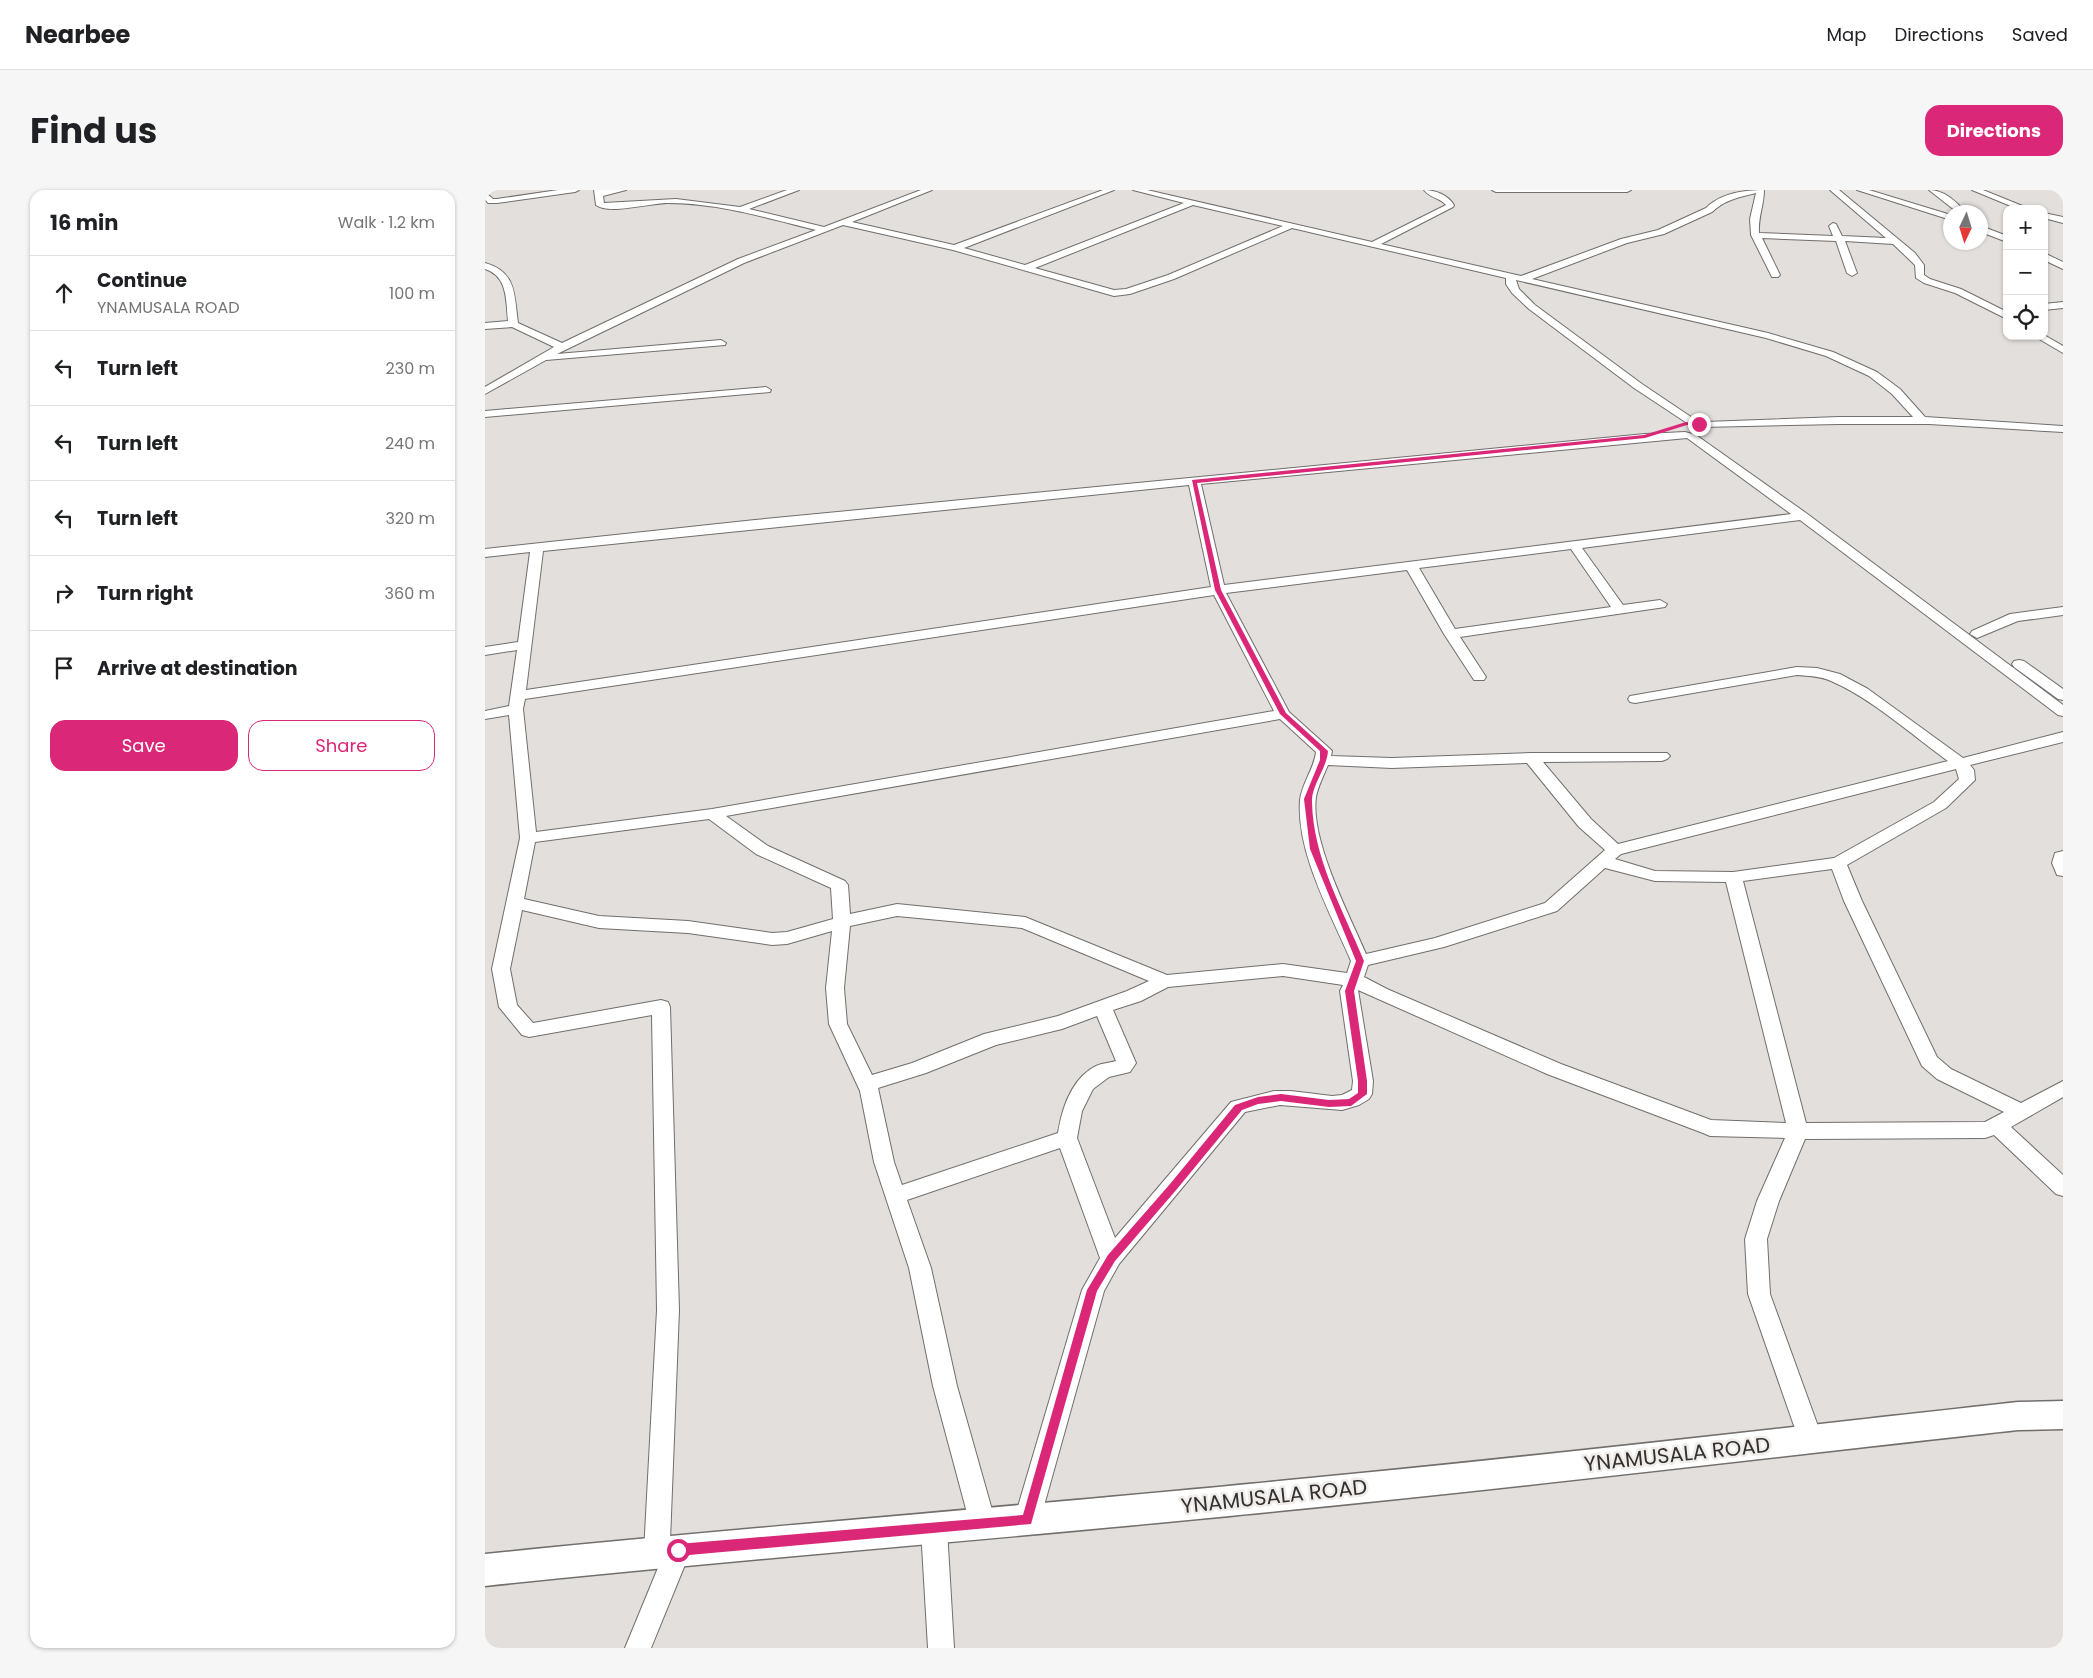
<!DOCTYPE html>
<html lang="en">
<head>
<meta charset="utf-8">
<style>
  :root { --surface:#fff; --page:#f6f6f6; --text:#202124; --muted:#757577; --line:#e0e0e0; --accent:#db2777 }
  body { margin:0; font-family:Poppins,sans-serif; background:var(--page); color:var(--text) }
  .controls { position:absolute; right:15px; top:15px; display:grid; overflow:hidden; border-radius:10px; box-shadow:0 1px 4px #0004 }
  .controls button { width:45px; height:45px; display:grid; place-items:center; padding:0; border:0; border-bottom:1px solid var(--line); background:var(--surface); color:var(--text); font:25px sans-serif }
  .compass { position:absolute; left:1458px; top:15px; width:45px; height:45px; border-radius:50%; background:var(--surface); box-shadow:0 1px 4px #0004; rotate:184deg }
  .stop { position:absolute; width:15px; height:15px; margin:-11px; border:4px solid #db2777; border-radius:50%; background:#fff }
  .stop.end { background:#db2777; border-color:#fff; box-shadow:0 1px 5px #0008 }
  .list { margin:0; padding:0; list-style:none }
  h2 { display:flex; justify-content:space-between; align-items:center; height:65px; margin:0; padding:0 20px; font-size:21px }
  h2 small { font-size:16px; font-weight:400; color:var(--muted) }
  .list li { display:grid; grid-template-columns:32px 1fr auto; gap:15px; align-items:center; box-sizing:border-box; height:75px; padding:0 20px; border-top:1px solid var(--line) }
  .list b { display:block; font-size:19px; white-space:nowrap }
  .list p { margin:0; font-size:16px; white-space:nowrap; color:var(--muted) }
  .list em { font-size:16px; font-style:normal; color:var(--muted) }
  .actions { display:flex; gap:10px; padding:15px 20px }
  .actions a { flex:1; padding:11px 0; border:1px solid var(--accent); border-radius:15px; text-align:center; font-size:18px; color:var(--accent) }
  .actions .main { background:var(--accent); color:#fff }
  .icon { flex:none; width:28px; height:28px; fill:none; stroke:currentColor; stroke-width:2; stroke-linecap:round; stroke-linejoin:round }
  .map { position:relative; flex:none; width:1578px; height:1458px; overflow:hidden; border-radius:15px }
  header { display:flex; align-items:center; gap:30px; box-sizing:border-box; height:70px; padding:0 25px; background:var(--surface); border-bottom:1px solid var(--line) }
  header strong { font-size:24px }
  nav { display:flex; gap:28px; margin-inline-start:auto; font-size:18px }
  .intro { display:flex; align-items:center; justify-content:space-between; box-sizing:border-box; height:120px; padding:0 30px }
  h1 { margin:0; font-size:35px }
  .button { padding:12px 22px; border-radius:15px; background:var(--accent); color:#fff; font-size:18px; font-weight:700 }
  main { display:flex; gap:30px; padding:0 30px }
  aside { flex:1; background:var(--surface); border-radius:15px; box-shadow:0 1px 4px #0004 }
  .map>svg:first-child { display:block }
  .lines { fill:none; stroke-linecap:round; stroke-linejoin:round }
  .minor-casing { stroke:#716e6c; stroke-width:2 }
  .major-casing { stroke:#716e6c; stroke-width:3 }
  .minor { fill:#fff; fill-rule:evenodd }
  .major { fill:#fff; fill-rule:evenodd }
  .route { fill:#db2777 }
  .labels { text-anchor:middle; dominant-baseline:central; stroke-width:5; stroke-linejoin:round; paint-order:stroke }
  .near-street-label { font-size:21px; fill:#323130; stroke:#f0ecea }
</style>
</head>
<body>
<header>
<strong>Nearbee</strong>
<nav><a>Map</a><a>Directions</a><a>Saved</a></nav>
</header>
<div class="intro"><h1>Find us</h1><a class="button">Directions</a></div>
<main>
<aside>
<h2>16 min<small>Walk · 1.2 km</small></h2>
<ul class="list">
<li><svg class="icon" aria-label="ahead" viewBox="0 0 24 24"><path d="M12 20V5M6 11l6-6 6 6"/></svg><div><b>Continue</b><p>YNAMUSALA ROAD</p></div><em>100 m</em></li>
<li><svg class="icon" aria-label="left" viewBox="0 0 24 24"><path d="M17 20v-9H6M10 6l-5 5 5 5"/></svg><div><b>Turn left</b></div><em>230 m</em></li>
<li><svg class="icon" aria-label="left" viewBox="0 0 24 24"><path d="M17 20v-9H6M10 6l-5 5 5 5"/></svg><div><b>Turn left</b></div><em>240 m</em></li>
<li><svg class="icon" aria-label="left" viewBox="0 0 24 24"><path d="M17 20v-9H6M10 6l-5 5 5 5"/></svg><div><b>Turn left</b></div><em>320 m</em></li>
<li><svg class="icon" aria-label="right" viewBox="0 0 24 24"><path d="M7 20v-9h11M14 6l5 5-5 5"/></svg><div><b>Turn right</b></div><em>360 m</em></li>
<li><svg class="icon" aria-label="arrive" viewBox="0 0 24 24"><path d="M6 21V4h12l-3 4 3 4H6"/></svg><div><b>Arrive at destination</b></div></li>
</ul>
<div class="actions"><a class="main">Save</a><a>Share</a></div>
</aside>
<div class="map">
<svg width="1578" height="1458" viewBox="0 0 1578 1458">
  <rect width="100%" height="100%" fill="#e2dfdd"/>
  <g class="lines">
    <defs>
      <path id="minor" d="M73 0H94L90 2 12 13H3L0 9V2L8 9H12Z
        M109 0H141L118 6 119 13 191 9 255 17 302 0H314L264 19 339 37 436 0H447L367 32 469 55 618 0H629L479 58 540 75 699 13 648 0H662L887 52 961 15C955 8 945 8 939 0 950 0 963 5 969 15L968 17 896 54 1036 86 1136 49 1173 40 1221 18C1236 3 1259 0 1279 0 1279 15 1273 27 1274 43L1348 46 1344 36 1348 33 1351 34 1357 46 1401 48 1345 0H1354L1430 63 1439 75V85L1445 89 1476 99 1522 122V129L1470 103 1439 93 1431 88 1430 75 1408 54 1360 51 1372 83 1367 86 1362 83 1351 51 1277 48 1295 85 1293 87H1287L1266 45 1265 29 1271 3C1255 7 1239 10 1227 22L1179 44 1142 53 1047 89 1283 143 1348 162 1392 182 1415 199 1440 227 1578 236V242L1444 234H1354L1216 237 1214 235 1220 232 1354 227H1428L1407 204 1384 186 1341 166 1281 148 1031 90 1034 99 1050 115 1157 194 1215 233 1209 236 1205 235 1149 198 1044 119 1027 103 1021 94V88L807 38 689 89 645 104 629 106 468 60 358 35 259 73 72 164 236 150 241 153 240 155 61 170 0 204V197L69 157 27 137 0 139V133L23 131C21 111 23 86 0 79V73C32 82 29 105 33 133L77 153 253 69 331 40C282 28 233 13 183 13 165 13 124 25 111 15ZM708 15 798 36 683 85 641 99 629 100 550 78Z
        M1007 0H1146L1142 2H1011Z
        M1372 0H1384L1466 25V30Z
        M1444 0C1459 0 1471 11 1480 22H1472Z
        M1487 0H1498L1545 19H1533Z
        M1559 23 1578 27V33L1559 28Z
        M1496 36 1522 46V52L1496 42Z
        M1559 63 1578 72V79L1559 70Z
        M1578 112V118L1559 120V114Z
        M1559 145 1578 156V163L1549 146Z
        M281 197 286 200 285 202 0 227V221Z
        M1200 242 1211 245 1321 323 1578 515V526L1573 525 1315 330 1097 358 1138 415 1175 410 1182 414 1180 417 975 447 1001 487 999 490H989L959 444 922 380 741 403 804 522 844 558 847 561 846 566 907 568 1046 563H1182L1185 566 1182 569 1177 571 1058 572 1106 629 1133 654 1463 571C1427 545 1386 508 1346 491 1335 486 1324 486 1312 485L1150 513 1145 512 1143 509 1145 506 1312 477 1332 478 1355 484 1383 499 1478 568 1578 542V552L1485 575 1489 580 1490 590 1461 618 1362 675 1377 711 1452 867 1466 879 1536 913 1578 891V907L1526 937 1578 985V1006L1571 1004 1509 945 1500 948 1320 949 1294 1011 1282 1049 1285 1104 1338 1250 1335 1258 1326 1261 1317 1258 1314 1250 1263 1104 1260 1049 1272 1011 1300 948 1225 946 1218 943 1062 884 873 800 888 891 887 904 884 909 874 915 857 920 795 915 760 922 634 1074 619 1101 555 1330 551 1339 542 1342 533 1339 529 1330 597 1100 615 1068 575 958 422 1010 446 1078 472 1196 511 1334 507 1343 498 1346 489 1343 485 1334 448 1196 424 1078 389 972 375 901 344 834 341 798 347 741 302 754 287 755 203 743 114 738 37 720 25 779 32 815 48 833 176 810 183 812 185 817 194 1120 185 1351 193 1348 202 1351 206 1360 166 1458H140L175 1373 172 1374 163 1371 159 1362 172 1120 167 825 44 847 37 845 14 817 7 779 35 648 24 525 0 529V521L24 516 32 460 0 465V457L33 452 45 362 0 367V359L270 330 1160 244ZM1202 248 1306 324 739 395 716 294ZM704 295 726 397 41 500 58 361ZM1086 359 1126 417 970 439 934 378ZM729 405 789 521 227 619 51 642 38 519 40 509ZM795 529 831 562C829 579 817 593 815 610 811 662 846 724 866 771L862 783 798 774 682 785 540 727 412 714 365 724 363 695 360 691 283 656 241 626ZM1042 573 1094 637 1120 660 1060 713 950 748 881 764C864 724 825 650 831 607 833 596 839 585 843 575L907 578ZM1471 579 1474 589 1449 612 1349 668 1248 682 1170 681 1130 669 1136 664ZM224 629 271 664 346 698 348 729 302 742 287 743 203 731 114 726 39 709 50 652ZM1120 678 1170 691 1241 692 1301 933 1226 930 1076 874 902 799 879 787 883 775 959 757 1072 721ZM1347 679 1359 711 1437 876 1452 889 1519 922 1500 932 1321 933 1258 691ZM412 726 537 738 664 791 642 801 573 826 499 844 427 873 387 885 362 834 359 798 365 736ZM798 786 858 795 855 801 868 891 867 900 857 905 847 906 806 901H789L746 912 630 1048 592 948 597 921 608 899 624 887 645 882 651 873 628 820 656 811 683 797ZM612 826 631 871C624 873 617 873 611 876 587 888 577 918 573 943L417 995 409 972 393 898 441 883 511 855 577 839Z
        M1578 417V425L1533 431 1492 448 1485 444 1487 441 1525 424Z
        M1534 470 1539 471 1578 499V510L1573 509 1529 477 1527 474 1529 471Z
        M1578 661V686L1572 685 1567 673 1570 663Z
        M449 1327 458 1330 462 1339 469 1458H443L436 1339 440 1330Z"/>
      <path id="major" d="M1578 1211V1239L1533 1240C1287 1267 1041 1297 794 1321 530 1348 264 1368 0 1396V1364C264 1337 529 1317 794 1291 1041 1268 1287 1239 1533 1212Z"/>
    </defs>
    <use href="#minor" class="minor-casing"/>
    <use href="#major" class="major-casing"/>
    <use href="#minor" class="minor"/>
    <use href="#major" class="major"/>
  </g>
  <path class="route" d="M1201 232 1217 234 1202 235 1160 248 712 293 736 400 801 523 843 561C842 578 826 596 827 612 828 668 858 720 879 771L869 801 882 891V904L866 916 844 917 796 911 773 914 757 920 692 999 630 1071 612 1101 546 1334 193 1366 189 1364 187 1360 189 1356 193 1354 538 1325 602 1100 623 1065 685 994 750 915 773 907 796 904 844 910 864 909 873 903V891L860 801 871 771 825 659 819 609 835 570V561L795 524 730 400 707 290 1159 245Z"/>
  <g class="labels">
    <g class="near-street-label">
      <text transform="translate(1192 1264) rotate(-6)">YNAMUSALA ROAD</text>
      <text transform="translate(789 1306) rotate(-6)">YNAMUSALA ROAD</text>
    </g>
  </g>
</svg>
<div class="controls">
<button>+</button>
<button>−</button>
<button><svg class="icon" aria-label="locate" viewBox="0 0 24 24"><circle cx="12" cy="12" r="6"/><path d="M12 2v4M12 18v4M2 12h4M18 12h4"/></svg></button>
</div>
<svg class="compass" viewBox="-18 -18 36 36"><path d="M0-13l5 13h-10z" fill="#e53935"/><path d="M0 13l5-13h-10z" fill="#757577"/></svg>
<div class="stop" style="left:193px;top:1360px"></div>
<div class="stop end" style="left:1214px;top:234px"></div>
</div>
</main>
</body>
</html>
